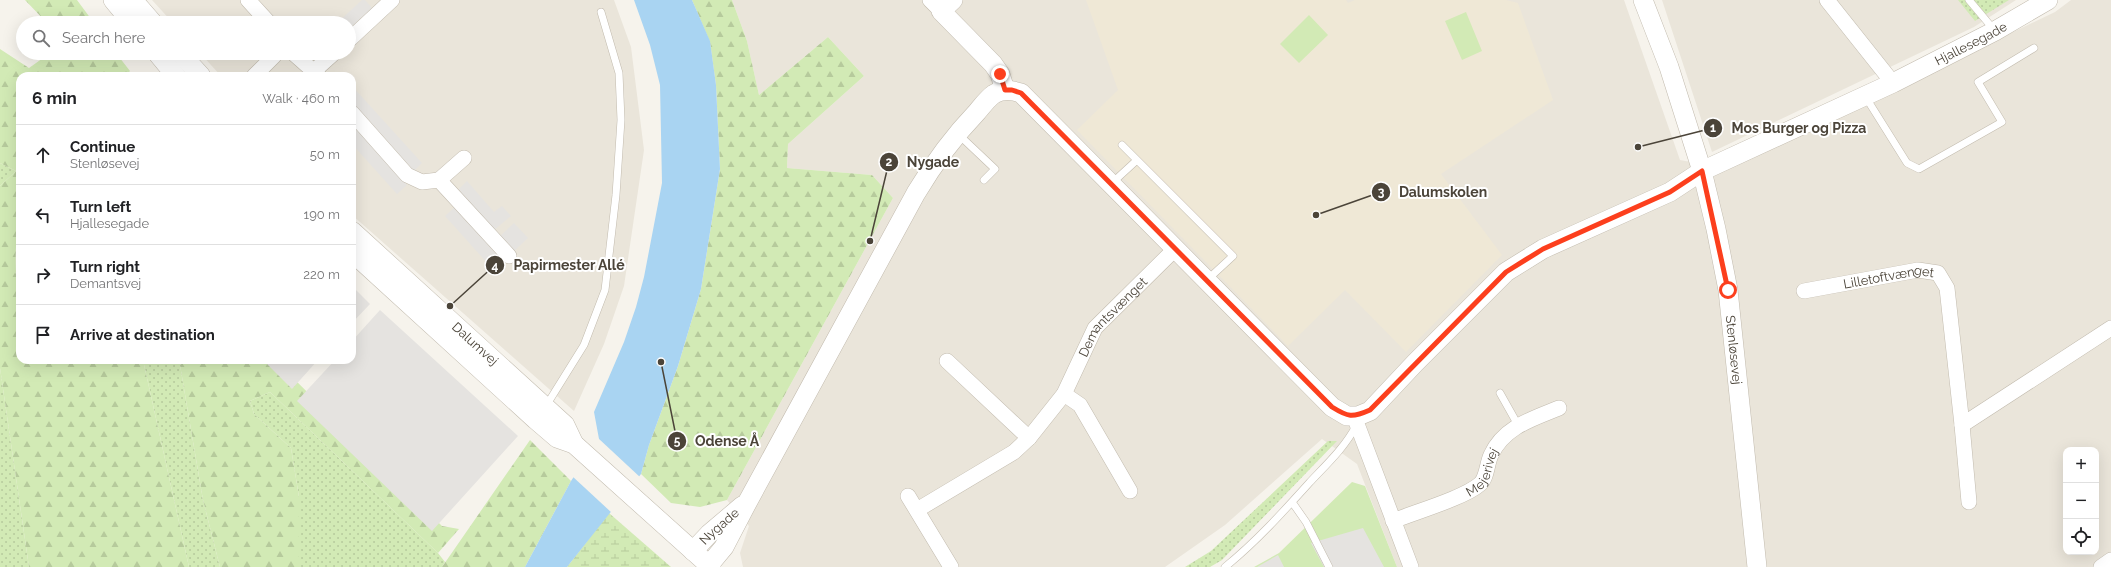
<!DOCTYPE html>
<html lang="en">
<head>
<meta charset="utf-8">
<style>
  :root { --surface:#fff; --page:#f2f2f2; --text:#202124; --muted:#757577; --line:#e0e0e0 }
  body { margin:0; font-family:Raleway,sans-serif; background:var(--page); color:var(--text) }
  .controls { position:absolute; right:12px; bottom:12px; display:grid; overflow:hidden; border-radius:8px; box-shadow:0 4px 16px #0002 }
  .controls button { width:36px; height:36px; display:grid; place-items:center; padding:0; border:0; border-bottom:1px solid var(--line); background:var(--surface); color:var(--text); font:20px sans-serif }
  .stop { position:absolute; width:12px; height:12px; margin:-9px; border:3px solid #fc3f1d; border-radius:50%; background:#fff }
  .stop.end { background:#fc3f1d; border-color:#fff; box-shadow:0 1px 4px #0008 }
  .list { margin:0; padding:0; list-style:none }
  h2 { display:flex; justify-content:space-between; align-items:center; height:52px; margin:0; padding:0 16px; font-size:17px }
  h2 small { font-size:13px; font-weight:400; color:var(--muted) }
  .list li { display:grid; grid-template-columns:26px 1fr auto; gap:12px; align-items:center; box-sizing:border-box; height:60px; padding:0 16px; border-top:1px solid var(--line) }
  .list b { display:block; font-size:15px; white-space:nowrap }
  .list p { margin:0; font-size:13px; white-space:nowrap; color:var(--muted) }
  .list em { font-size:13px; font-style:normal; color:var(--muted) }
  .icon { flex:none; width:22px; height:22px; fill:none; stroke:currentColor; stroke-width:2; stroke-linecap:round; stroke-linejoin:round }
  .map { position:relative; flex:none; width:2111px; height:567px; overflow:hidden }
  .search { position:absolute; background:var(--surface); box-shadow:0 4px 16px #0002; left:16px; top:16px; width:340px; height:44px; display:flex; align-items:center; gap:10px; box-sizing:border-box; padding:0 14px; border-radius:22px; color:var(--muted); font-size:15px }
  .panel { position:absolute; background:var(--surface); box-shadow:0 4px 16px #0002; left:16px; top:72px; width:340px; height:292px; border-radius:12px }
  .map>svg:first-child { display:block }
  .residential { fill:#eae5da; fill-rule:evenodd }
  .education { fill:#efe8d6 }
  .green { fill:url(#green-dots) }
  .forest { fill:url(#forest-firs) }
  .wetland { fill:url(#wetland-marsh) }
  .pitch { fill:#d2eab5 }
  .parking { fill:#e5e3e0 }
  .water { fill:#a9d4f2 }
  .pier { fill:#f6f3ec }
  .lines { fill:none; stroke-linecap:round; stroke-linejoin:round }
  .service-casing { stroke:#c2bbae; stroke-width:8 }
  .minor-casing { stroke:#c2bbae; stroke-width:16 }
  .tertiary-casing { stroke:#c2bbae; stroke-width:20 }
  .service { stroke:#fff; stroke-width:7 }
  .minor { stroke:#fff; stroke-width:15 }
  .tertiary { stroke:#fff; stroke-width:19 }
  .route { stroke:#fc3f1d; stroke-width:5 }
  .labels { text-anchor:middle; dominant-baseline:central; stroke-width:4; stroke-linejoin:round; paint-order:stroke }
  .street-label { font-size:13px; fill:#4b4439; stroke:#fff }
  .leader { fill:none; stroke:#4b4439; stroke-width:1.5 }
  .callout-dot { fill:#4b4439; stroke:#fff; stroke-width:1.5 }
  .mark-label { font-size:12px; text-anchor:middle; font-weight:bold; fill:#fff }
  .callout-label { font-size:14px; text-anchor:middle; font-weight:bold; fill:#4b4439; stroke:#fff; stroke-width:4; stroke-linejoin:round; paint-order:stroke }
</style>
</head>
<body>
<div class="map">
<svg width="2111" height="567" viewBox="0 0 2111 567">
  <defs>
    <pattern id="green-dots" width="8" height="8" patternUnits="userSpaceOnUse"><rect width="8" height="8" fill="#d2eab5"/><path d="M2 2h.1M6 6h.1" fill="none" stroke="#b6ca9c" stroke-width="1.8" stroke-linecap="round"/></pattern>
    <pattern id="forest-firs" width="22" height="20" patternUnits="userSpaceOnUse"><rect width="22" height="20" fill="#d2eab5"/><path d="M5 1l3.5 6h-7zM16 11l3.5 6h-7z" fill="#b6ca9c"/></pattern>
    <pattern id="wetland-marsh" width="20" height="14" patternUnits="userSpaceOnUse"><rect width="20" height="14" fill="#d2eab5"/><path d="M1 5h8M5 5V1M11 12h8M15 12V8" fill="none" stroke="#b6ca9c"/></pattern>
  </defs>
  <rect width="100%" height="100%" fill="#f6f3ec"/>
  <path class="residential" d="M152 0H614L631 47 644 150 624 286 604 344 574 411 352 215V76H221L200 53H349V23H173Z
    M732 0H1624L1680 160 1728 169 2055 12 2071 0H2111V567H1397L1357 464 1322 439 1225 525 1165 567H743L740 553 749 526 727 500 893 198 872 175 787 168 788 144 864 76 828 37 759 95 747 41ZM2066 450H2096V552H2066Z
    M1662 0H2016L1974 27 1712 152Z"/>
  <path class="education" d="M1086 0H1346L1348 3 1355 0H1506L1518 3 1553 100 1441 174 1502 255 1406 352 1345 290 1288 346 1077 130 1118 90Z"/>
  <path class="green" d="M1958 0H2009L1975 21Z
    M0 163 16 171 0 186Z
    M20 218V282L15 272 17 222Z
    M143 360H187L180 365 203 500 220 567H189Z
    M0 368 29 567H0Z
    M270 392 438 553 445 562 442 567H299V497L291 448 254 414 250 401Z
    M1328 441H1337L1222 560 1210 567H1185L1211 551Z"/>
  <path class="forest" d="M25 0H77L94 23H47Z
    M692 0H732L747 41 759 95 828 37 864 76 788 144 787 168 872 175 893 198 727 500 700 507 671 503 641 474 649 445 678 366 701 289 720 169 716 85 710 42Z
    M0 49 29 68 50 53H116L130 71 126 76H20V218L17 222 15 272 20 282V360H143L189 567H29L0 368V186L16 171 0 163Z
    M187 360H275L442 526 459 529 438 553 270 392 250 401 254 414 291 448 299 497V567H220L203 500 180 365Z
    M530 440 571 481 525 567H442Z"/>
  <path class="wetland" d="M609 513 671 567H567Z"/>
  <path class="pitch" d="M1466 12 1482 51 1462 60 1445 21Z
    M1309 15 1328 35 1299 63 1280 44Z
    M1352 482 1365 486 1397 567H1254L1279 553Z"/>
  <path class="parking" d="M362 0H365L372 8 349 29V23H337Z
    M352 86 422 163 414 171 352 102Z
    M352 125 407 185 397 194 352 144Z
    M467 181 494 212 502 206 511 216 493 231 457 191Z
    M455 207 499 256 489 265 445 216Z
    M514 223 528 238 513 252 499 237Z
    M352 286 370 304 352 323Z
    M380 310 518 436 432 531 297 401 335 360H352V341Z
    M263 360H318L292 389Z
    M1363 528 1384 567H1324L1311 543Z
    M1278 555 1284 567H1257Z"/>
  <path class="water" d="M634 0H692L710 41 716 85 720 169 701 289 678 366 649 445 641 474 567 567H525L571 481 599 439 594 412 624 342 636 307 644 277 662 183 660 85 650 45Z"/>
  <path class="pier" d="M598 438 641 478 612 513 572 476Z"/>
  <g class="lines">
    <defs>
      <path id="service" d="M1969 0 1995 31
        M1865 96 1907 163 1919 169 2002 122 1978 82 2034 48
        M958 134 995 169 984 180
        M1122 145 1137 160
        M1112 183 1137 160 1233 256 1207 280
        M1500 393 1518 425
        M546 406 584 345 605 290 616 195 621 120 619 73 601 12
        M1292 502 1306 522 1329 567
        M1225 567C1256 542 1283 512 1310 482 1327 464 1345 447 1356 426"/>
      <g id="minor">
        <path d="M248 0 269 23"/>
        <path d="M930 0 941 11"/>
        <path d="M1827 0 1893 83"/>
        <path d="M349 40 392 0"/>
        <path d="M293 53 319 76"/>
        <path d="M314 71 334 53"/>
        <path d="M254 76 274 56 275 53"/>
        <path d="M352 113 407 175 422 182 439 180 509 256"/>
        <path d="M439 180 464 158"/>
        <path id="s1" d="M1804 291 1918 270 1938 273 1947 288 1962 425 2111 328"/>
        <path d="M947 361 1029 438"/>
        <path d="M1064 394 1080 405 1130 491"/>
        <path d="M1358 416 1357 424 1411 567"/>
        <path d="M1962 425 1969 502"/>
        <path d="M908 496 951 567"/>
        <path id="s2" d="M917 510 1014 452 1029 438 1064 394 1095 328 1175 249"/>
        <path id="s3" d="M1393 521C1415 512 1464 498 1480 484 1487 478 1487 463 1491 455 1504 427 1532 419 1559 408"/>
        <path d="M2101 567 2111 560"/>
      </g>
      <g id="tertiary">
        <path d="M113 0 132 23"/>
        <path d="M133 0 153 23"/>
        <path d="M953 0 941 11 993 64 1000 74 1005 90"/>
        <path id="s4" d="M1643 0 1669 67 1702 171 1716 229 1728 290 1757 567"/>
        <path d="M157 53 176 76"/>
        <path d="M180 53 201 76"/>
        <path id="s5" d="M352 231 565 425 574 444"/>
        <path d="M352 252 536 420 557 438 574 444 711 567"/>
        <path id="s6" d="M693 551 709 534 742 506"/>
        <path id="s7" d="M709 565 724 547 747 503 916 193C934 163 953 137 977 112 982 106 988 98 994 94 1003 89 1012 90 1021 93L1332 407 1347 416H1358L1370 411 1415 363 1506 272 1543 249 1670 192 1702 171 1893 83 1995 31 2048 0"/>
      </g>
    </defs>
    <use href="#service" class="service-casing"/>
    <use href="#minor" class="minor-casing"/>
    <use href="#tertiary" class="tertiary-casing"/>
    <use href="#service" class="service"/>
    <use href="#minor" class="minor"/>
    <use href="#tertiary" class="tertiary"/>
  </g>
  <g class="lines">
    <path class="route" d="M1000 74 1005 90H1012L1021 93 1332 407C1348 417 1352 418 1370 410L1506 272 1543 249 1670 192 1702 171 1728 290"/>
  </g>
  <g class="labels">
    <g class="street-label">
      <text stroke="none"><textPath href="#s7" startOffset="1777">Hjallesegade</textPath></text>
      <text stroke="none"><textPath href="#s1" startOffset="86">Lilletoftvænget</textPath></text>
      <text stroke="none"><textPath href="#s2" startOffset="282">Demantsvænget</textPath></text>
      <text stroke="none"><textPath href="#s5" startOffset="167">Dalumvej</textPath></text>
      <text stroke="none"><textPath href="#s4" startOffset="363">Stenløsevej</textPath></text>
      <text stroke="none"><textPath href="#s3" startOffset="106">Mejerivej</textPath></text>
      <text stroke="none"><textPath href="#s6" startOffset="36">Nygade</textPath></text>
    </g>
  </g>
  <path class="leader" d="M1638 147L1713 128M870 241L889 162M1316 215L1381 192M450 306L495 265M661 362L677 441"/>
  <g class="callout-dot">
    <circle cx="1638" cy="147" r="4"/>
    <circle cx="870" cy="241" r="4"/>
    <circle cx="1316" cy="215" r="4"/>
    <circle cx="450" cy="306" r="4"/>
    <circle cx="661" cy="362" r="4"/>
    <circle cx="1713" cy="128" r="10"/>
    <circle cx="889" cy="162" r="10"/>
    <circle cx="1381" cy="192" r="10"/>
    <circle cx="495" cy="265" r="10"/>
    <circle cx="677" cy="441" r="10"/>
  </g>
  <g class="mark-label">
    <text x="1713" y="132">1</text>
    <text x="889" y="166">2</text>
    <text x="1381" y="196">3</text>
    <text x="495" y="270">4</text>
    <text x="677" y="445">5</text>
  </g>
  <g class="callout-label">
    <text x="1799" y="133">Mos Burger og Pizza</text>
    <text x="933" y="167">Nygade</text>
    <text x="1443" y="197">Dalumskolen</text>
    <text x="569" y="270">Papirmester Allé</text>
    <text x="727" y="446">Odense Å</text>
  </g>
</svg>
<div class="controls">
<button>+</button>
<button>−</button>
<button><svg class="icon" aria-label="locate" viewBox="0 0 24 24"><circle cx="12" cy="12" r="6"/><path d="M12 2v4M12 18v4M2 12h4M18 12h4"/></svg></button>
</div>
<div class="stop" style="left:1728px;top:290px"></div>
<div class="stop end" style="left:1000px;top:74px"></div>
<div class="search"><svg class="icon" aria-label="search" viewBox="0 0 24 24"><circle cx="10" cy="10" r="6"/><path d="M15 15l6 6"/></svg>Search here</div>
<section class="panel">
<h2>6 min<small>Walk · 460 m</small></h2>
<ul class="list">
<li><svg class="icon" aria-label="ahead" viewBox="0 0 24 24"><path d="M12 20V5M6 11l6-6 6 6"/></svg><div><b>Continue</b><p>Stenløsevej</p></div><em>50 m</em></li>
<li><svg class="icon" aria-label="left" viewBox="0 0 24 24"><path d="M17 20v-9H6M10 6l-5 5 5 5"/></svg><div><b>Turn left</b><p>Hjallesegade</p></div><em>190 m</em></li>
<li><svg class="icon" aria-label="right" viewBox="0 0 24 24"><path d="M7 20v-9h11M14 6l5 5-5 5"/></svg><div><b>Turn right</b><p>Demantsvej</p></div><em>220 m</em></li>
<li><svg class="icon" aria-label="arrive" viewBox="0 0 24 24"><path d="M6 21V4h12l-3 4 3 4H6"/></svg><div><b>Arrive at destination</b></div></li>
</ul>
</section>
</div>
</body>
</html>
